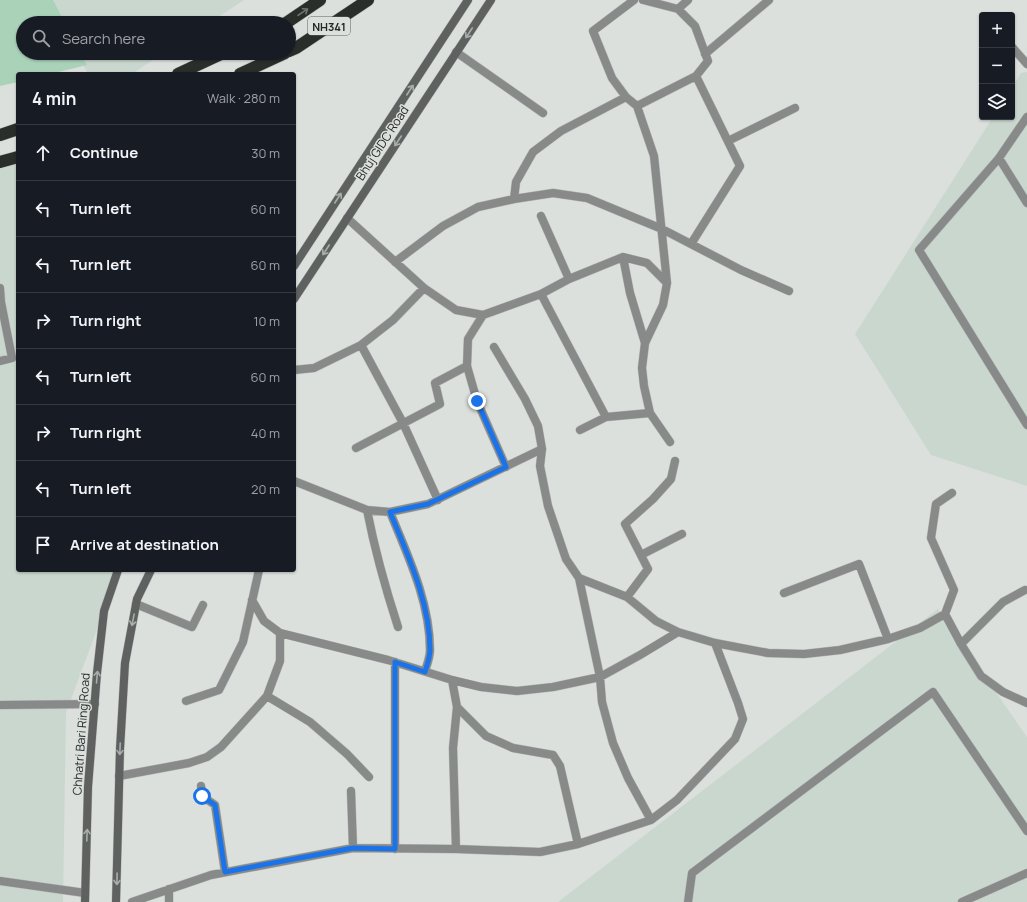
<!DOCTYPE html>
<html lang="en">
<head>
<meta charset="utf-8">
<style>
  :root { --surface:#171b24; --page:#20242c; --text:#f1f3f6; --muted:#9ea1a6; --line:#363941 }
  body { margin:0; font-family:Manrope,sans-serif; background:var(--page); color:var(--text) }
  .controls { position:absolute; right:12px; top:12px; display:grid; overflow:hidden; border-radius:4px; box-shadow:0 1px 3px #0004 }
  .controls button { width:36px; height:36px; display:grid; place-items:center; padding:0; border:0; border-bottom:1px solid var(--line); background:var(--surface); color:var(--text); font:20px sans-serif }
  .stop { position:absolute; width:12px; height:12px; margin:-9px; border:3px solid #1a73e8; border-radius:50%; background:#fff }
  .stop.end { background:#1a73e8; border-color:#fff; box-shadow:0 1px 4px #0008 }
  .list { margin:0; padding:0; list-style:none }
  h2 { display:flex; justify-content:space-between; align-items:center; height:52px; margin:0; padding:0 16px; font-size:17px }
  h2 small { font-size:13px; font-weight:400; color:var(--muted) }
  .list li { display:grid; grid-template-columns:26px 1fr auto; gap:12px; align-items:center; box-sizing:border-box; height:56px; padding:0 16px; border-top:1px solid var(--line) }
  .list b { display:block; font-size:15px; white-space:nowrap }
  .list em { font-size:13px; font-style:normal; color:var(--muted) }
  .icon { flex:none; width:22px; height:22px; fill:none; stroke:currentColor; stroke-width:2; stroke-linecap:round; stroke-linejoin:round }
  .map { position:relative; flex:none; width:1027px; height:902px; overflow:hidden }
  .search { position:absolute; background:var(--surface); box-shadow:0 1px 3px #0004; left:16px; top:16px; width:280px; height:44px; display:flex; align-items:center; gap:10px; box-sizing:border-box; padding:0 14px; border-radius:22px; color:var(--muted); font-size:15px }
  .panel { position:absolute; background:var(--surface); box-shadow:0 1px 3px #0004; left:16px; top:72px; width:280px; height:500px; border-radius:4px }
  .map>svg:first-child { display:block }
  .built { fill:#cad7ce }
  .green { fill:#a9d2b9 }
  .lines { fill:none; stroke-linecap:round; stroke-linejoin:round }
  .lane-casing { stroke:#b7bbb9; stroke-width:9 }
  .street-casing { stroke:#b7bbb9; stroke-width:9 }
  .secondary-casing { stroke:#b7bbb9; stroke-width:9 }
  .highway-casing { stroke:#b7bbb9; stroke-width:13 }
  .lane { stroke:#878a88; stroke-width:8 }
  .street { stroke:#878a88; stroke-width:8 }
  .secondary { stroke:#5e615f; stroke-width:8 }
  .highway { stroke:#2a2e2b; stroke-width:12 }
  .oneway { stroke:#717572 }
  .oneway2 { stroke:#a9adab }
  .route { stroke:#1a73e8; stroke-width:5 }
  .labels { text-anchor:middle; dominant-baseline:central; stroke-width:3; stroke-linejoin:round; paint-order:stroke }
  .shield { fill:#dbe0dd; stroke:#5c5f5e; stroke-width:1 }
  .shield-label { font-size:11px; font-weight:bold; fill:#262827 }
  .street-label { font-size:12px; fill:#262827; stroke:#dbe0dd }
</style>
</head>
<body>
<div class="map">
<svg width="1027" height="902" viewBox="0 0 1027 902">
  <rect width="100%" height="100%" fill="#dbe0dd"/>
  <path class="built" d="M48 0H244L209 23H61Z
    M77 53H163L132 74H88Z
    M1027 72V486L931 455 855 334 993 117H1012V87L1021 73Z
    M18 163V570H119L66 713 63 902H0V169Z
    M938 609 1027 737V902H558Z"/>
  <path class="green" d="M0 0H53L65 23H23V53H80L87 65 50 74H18V82L0 86Z"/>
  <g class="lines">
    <defs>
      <path id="lane" d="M688 902 692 873 933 692 1027 831
        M962 902 1027 873"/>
      <path id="street" d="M634 0 593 31 612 78 626 97 637 106 654 156 667 283 663 305 645 343 642 368 644 386 650 413 670 442
        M643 0 678 9 695 26 708 61 696 76 740 166 691 244
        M678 9 688 0
        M1012 47 1027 64
        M456 52 543 113
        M705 54 769 0
        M637 106 696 76
        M1027 117 999 158 919 250 1027 425
        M728 141 795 108
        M999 158 1027 203
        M514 199 516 182 533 152 561 131 626 97
        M541 216 569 279
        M347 218 424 288 456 310 483 315
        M623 257 630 293 645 343
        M395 262 443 226 478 207 514 199 553 193 587 198 662 229 741 270 789 291
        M0 288 1 302 12 358 0 361
        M541 294 606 417
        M361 345 403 423 438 500
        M494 347 525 399 538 426 542 449 540 466 548 506 566 559 579 578 627 597 656 621 678 632
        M467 366 477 401 506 467
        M294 370 314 368 361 345 393 320 424 288
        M580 430 606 417 650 413
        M356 448 440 404 435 383 467 366 468 339 483 315 541 294 569 279 623 257 647 263 667 283
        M294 481 367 510 390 512 428 504 542 449
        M367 510C375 551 385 587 398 627
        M390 512C408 556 430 602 430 650 430 657 427 665 425 671
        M641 555 682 534
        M579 578 600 677 602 702 613 743 628 778 651 820
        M784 593 859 564 888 639
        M627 597 648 569 625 524 653 499 671 479 675 461
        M252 600 264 621 280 633
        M136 604 192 627 203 605
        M945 614 954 590 931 538 936 504 952 493
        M961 644 1003 602 1025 590
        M452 680 457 707 453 748 456 849
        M267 696 310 722 347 754 369 777
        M186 701 219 690 243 642 259 570
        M0 705 95 704
        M457 707 486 736 513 748 553 755 560 766 578 844
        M119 776 189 763 207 757 221 747 267 696 280 661V633L388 660 452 680 481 687 517 691 553 687 600 677 640 655 678 632 715 643 768 653 804 654 840 650 888 639 920 628 945 614 961 644 981 676 1003 692 1027 703
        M201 786 202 796 215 805 225 872
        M351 791 353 848
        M395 849V662
        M0 881 85 893
        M132 902 211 875 353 848 456 849 540 852 578 844 651 820 677 800 735 739 743 719 738 703 715 643
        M169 902V889"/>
      <path id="secondary" d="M294 266 468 0
        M294 299 491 0
        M85 902 88 787 97 673 104 611 118 570
        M116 902 120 749 125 663 137 599 151 570"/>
      <path id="highway" d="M286 23 320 0
        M289 51 296 48 368 0
        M178 74 223 53
        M240 74 285 53
        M0 135 18 129
        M0 162 18 157"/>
    </defs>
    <use href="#lane" class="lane-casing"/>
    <use href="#street" class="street-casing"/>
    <use href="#secondary" class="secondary-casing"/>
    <use href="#highway" class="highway-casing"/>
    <use href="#lane" class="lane"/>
    <use href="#street" class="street"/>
    <use href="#secondary" class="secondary"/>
    <use href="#highway" class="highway"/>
  </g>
  <defs><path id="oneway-shaft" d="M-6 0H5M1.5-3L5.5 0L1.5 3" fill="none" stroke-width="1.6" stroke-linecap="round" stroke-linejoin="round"/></defs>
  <use class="oneway" href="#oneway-shaft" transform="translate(303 12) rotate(-34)"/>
  <g class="oneway2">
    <use href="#oneway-shaft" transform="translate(469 33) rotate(123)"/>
    <use href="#oneway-shaft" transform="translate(410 90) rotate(-57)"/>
    <use href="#oneway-shaft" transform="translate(398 141) rotate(123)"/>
    <use href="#oneway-shaft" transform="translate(338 198) rotate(-57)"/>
    <use href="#oneway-shaft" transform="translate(326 250) rotate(123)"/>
    <use href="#oneway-shaft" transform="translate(133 620) rotate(101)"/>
    <use href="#oneway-shaft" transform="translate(97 677) rotate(-85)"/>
    <use href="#oneway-shaft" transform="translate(120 749) rotate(92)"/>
    <use href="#oneway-shaft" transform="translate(87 835) rotate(-88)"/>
    <use href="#oneway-shaft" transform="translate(117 879) rotate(91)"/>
  </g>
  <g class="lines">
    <path class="route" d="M202 796 215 805 225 872 353 848 395 849V662L425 672C427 665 430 657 430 650 430 602 408 556 390 512L428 504 506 467 477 401"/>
  </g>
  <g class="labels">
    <rect class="shield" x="308" y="17" width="42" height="18" rx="3"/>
    <g class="shield-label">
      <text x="329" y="26">NH341</text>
    </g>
    <g class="street-label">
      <text transform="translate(382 143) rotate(-57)">Bhuj GIDC Road</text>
      <text transform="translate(81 734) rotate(-86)">Chhatri Bari Ring Road</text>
    </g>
  </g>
</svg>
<div class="controls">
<button>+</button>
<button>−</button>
<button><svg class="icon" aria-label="layers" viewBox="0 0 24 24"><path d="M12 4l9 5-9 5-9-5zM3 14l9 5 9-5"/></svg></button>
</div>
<div class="stop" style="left:202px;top:796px"></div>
<div class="stop end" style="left:477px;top:401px"></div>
<div class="search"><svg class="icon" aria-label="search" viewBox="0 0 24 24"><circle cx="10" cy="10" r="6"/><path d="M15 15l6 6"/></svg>Search here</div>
<section class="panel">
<h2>4 min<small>Walk · 280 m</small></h2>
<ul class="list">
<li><svg class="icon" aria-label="ahead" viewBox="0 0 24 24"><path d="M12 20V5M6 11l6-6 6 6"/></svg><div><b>Continue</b></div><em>30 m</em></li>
<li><svg class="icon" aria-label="left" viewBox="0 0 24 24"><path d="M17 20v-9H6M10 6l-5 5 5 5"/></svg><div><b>Turn left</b></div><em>60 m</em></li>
<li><svg class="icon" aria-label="left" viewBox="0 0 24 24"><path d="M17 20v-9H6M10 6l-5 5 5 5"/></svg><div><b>Turn left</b></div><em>60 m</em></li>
<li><svg class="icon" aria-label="right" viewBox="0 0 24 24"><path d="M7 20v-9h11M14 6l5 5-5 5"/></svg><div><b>Turn right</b></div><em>10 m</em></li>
<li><svg class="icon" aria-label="left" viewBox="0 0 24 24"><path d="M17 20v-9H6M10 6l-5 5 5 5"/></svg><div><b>Turn left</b></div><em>60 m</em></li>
<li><svg class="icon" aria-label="right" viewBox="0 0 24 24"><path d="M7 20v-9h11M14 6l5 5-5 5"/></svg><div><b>Turn right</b></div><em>40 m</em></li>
<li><svg class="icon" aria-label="left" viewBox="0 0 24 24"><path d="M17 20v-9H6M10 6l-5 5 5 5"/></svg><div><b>Turn left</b></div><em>20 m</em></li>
<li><svg class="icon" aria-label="arrive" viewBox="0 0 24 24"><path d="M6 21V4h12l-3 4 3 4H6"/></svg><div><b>Arrive at destination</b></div></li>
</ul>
</section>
</div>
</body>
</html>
